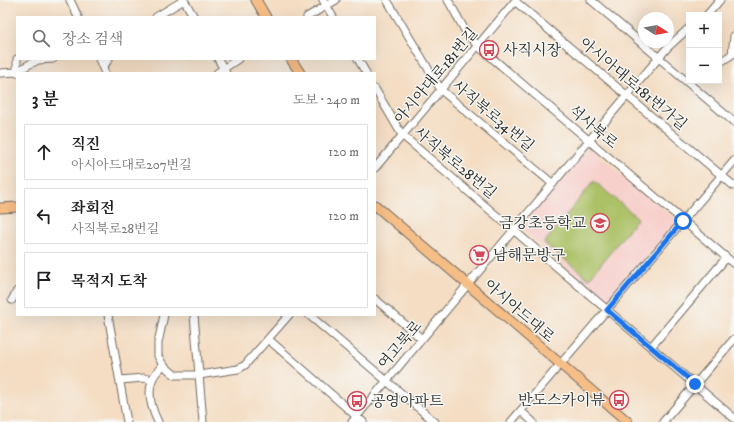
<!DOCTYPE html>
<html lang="ko">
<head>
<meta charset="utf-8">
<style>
  :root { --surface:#fff; --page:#f2f2f2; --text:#202124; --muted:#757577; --line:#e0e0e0 }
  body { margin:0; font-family:"IM FELL DW Pica","Noto Serif KR",serif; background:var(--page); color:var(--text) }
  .controls { position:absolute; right:12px; top:12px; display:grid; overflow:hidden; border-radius:0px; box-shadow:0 4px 16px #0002 }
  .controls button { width:36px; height:36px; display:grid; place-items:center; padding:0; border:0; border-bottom:1px solid var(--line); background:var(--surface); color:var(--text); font:20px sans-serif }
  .compass { position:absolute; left:638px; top:12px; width:36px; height:36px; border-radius:50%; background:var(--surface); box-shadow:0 4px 16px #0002; rotate:101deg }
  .stop { position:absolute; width:12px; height:12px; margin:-9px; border:3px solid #1a73e8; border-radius:50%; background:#fff }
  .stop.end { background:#1a73e8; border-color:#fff; box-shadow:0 1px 4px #0008 }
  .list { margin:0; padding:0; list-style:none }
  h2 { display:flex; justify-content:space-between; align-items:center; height:52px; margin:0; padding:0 16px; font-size:17px }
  h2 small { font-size:13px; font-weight:400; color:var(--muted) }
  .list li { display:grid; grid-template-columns:26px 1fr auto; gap:12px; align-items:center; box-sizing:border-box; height:56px; margin:0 8px 8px; padding:0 8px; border:1px solid var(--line); border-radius:0px }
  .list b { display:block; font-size:15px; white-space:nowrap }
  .list p { margin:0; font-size:13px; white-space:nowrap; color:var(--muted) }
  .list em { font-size:13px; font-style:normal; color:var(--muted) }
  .icon { flex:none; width:22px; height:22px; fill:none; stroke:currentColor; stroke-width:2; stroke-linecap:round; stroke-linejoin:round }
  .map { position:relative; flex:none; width:734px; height:422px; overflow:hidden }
  .search { position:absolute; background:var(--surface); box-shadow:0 4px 16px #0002; left:16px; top:16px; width:360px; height:44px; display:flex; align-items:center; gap:10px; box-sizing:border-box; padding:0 14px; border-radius:0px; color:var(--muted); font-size:15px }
  .panel { position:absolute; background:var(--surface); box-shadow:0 4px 16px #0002; left:16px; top:72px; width:360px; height:244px; border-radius:0px }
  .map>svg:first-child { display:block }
  .built { fill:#f7d0cc }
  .green { fill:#acc166; stroke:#6c7648 }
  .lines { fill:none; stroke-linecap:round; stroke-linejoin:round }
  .minor-casing { stroke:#716960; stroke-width:9 }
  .major-casing { stroke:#716960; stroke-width:11 }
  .minor { stroke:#fff; stroke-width:7 }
  .major { stroke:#f6be87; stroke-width:9 }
  .route { stroke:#1a73e8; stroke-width:5 }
  .labels { text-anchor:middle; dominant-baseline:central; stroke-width:3; stroke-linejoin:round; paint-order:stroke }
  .poi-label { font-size:15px; fill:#2b2b2b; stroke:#f6f6f2; text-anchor:start }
  .street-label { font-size:15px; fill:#2b2b2b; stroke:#f6f6f2 }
</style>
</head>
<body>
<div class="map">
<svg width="734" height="422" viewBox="0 0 734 422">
  <rect width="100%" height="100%" fill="#f6f6f2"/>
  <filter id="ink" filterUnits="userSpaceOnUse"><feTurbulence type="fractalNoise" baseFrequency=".025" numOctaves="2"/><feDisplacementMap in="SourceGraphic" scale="8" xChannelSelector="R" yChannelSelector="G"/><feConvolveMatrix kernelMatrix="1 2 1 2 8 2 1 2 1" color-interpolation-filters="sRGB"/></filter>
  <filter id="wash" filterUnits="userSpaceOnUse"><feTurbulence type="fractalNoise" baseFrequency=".012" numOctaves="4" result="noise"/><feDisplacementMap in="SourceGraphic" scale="16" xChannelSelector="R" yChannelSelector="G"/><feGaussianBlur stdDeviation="0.9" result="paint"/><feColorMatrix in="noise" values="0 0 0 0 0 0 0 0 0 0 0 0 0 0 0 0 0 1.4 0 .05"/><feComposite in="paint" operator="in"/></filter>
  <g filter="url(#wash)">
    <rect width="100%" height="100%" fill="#f4ddc3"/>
    <path class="built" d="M587 149H590L678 221 607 302 522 229 521 226Z"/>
    <path class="green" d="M594 181 638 218 589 279 544 243Z"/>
  </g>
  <g filter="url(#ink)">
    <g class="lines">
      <defs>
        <path id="minor" d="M70 0 78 17
          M184 0 194 17
          M323 0 333 17
          M387 0 441 90 553 184
          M448 0 467 34 478 46 734 264
          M591 0 734 122
          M516 2 734 186
          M707 15 720 0
          M156 17 184 0
          M307 17 336 0
          M732 54 734 36
          M17 59V73
          M99 59 105 73
          M218 59 226 73
          M358 59 366 73
          M719 63 734 53
          M103 67 109 59
          M0 73 17 72 28 65 38 60 53 59
          M217 73 238 59
          M375 89 402 135 734 418
          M375 168 516 0
          M375 299 422 339
          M12 300 17 291
          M108 315 127 422
          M194 315 203 422
          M309 315 435 422
          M268 339 363 422
          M651 347 726 258
          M163 365 175 375H199L238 369 245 365 289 315
          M120 380 144 378 152 380
          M521 411 533 422
          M158 422C152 410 147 395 152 381 153 375 159 370 163 365L158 356V343L164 315
          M352 422 667 48 689 28
          M511 422 734 161
          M663 422 734 339"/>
        <path id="major" d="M256 0 266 17
          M291 59 300 73
          M375 205 628 422
          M0 208 17 207"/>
      </defs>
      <use href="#minor" class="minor-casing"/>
      <use href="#major" class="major-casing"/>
      <use href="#minor" class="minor"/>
      <use href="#major" class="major"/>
    </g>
  </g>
  <g class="lines" filter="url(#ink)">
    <path class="route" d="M683 221 607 310 695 384"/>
  </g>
  <defs>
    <symbol id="bus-ring" viewBox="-11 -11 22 22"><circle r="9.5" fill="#f6f6f2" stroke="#d1495b" stroke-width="1.5"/><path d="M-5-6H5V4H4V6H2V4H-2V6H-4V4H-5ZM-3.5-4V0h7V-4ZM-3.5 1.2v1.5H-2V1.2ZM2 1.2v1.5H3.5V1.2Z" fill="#d1495b"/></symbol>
    <symbol id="school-ring" viewBox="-11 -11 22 22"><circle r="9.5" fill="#f6f6f2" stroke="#d1495b" stroke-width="1.5"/><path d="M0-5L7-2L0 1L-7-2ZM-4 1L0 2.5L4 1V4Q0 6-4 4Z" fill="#d1495b"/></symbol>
    <symbol id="supermarket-ring" viewBox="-11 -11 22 22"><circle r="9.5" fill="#f6f6f2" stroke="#d1495b" stroke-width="1.5"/><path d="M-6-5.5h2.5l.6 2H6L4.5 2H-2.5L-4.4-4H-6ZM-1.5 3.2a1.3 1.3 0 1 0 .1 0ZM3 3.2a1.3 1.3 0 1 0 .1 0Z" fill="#d1495b"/></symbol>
  </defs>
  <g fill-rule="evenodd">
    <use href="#bus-ring" x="478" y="39" width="22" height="22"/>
    <use href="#school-ring" x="589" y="212" width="22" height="22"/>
    <use href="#supermarket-ring" x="468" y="244" width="22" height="22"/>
    <use href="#bus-ring" x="608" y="389" width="22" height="22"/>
    <use href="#bus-ring" x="346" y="390" width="22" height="22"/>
  </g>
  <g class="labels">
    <g class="poi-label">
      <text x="503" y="50">사직시장</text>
      <text x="586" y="223" text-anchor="end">금강초등학교</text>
      <text x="493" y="255">남해문방구</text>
      <text x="605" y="400" text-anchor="end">반도스카이뷰</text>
      <text x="371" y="401">공영아파트</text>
    </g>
    <g class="street-label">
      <text transform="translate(436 76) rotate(-50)">아시아대로181번길</text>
      <text transform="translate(633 84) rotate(40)">아시아대로181번가길</text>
      <text transform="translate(493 116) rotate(40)">사직북로34번길</text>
      <text transform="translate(593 127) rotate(40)">석사북로</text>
      <text transform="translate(455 163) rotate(40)">사직북로28번길</text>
      <text transform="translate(519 311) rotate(41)">아시아드대로</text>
      <text transform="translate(400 345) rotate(-49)">여고북로</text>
    </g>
  </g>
</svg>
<div class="controls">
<button>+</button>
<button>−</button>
</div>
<svg class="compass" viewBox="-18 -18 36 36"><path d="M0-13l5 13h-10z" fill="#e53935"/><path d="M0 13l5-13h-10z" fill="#757577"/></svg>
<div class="stop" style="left:683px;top:221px"></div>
<div class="stop end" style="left:695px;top:384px"></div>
<div class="search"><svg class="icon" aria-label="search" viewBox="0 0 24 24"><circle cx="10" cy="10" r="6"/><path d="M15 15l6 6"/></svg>장소 검색</div>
<section class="panel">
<h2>3 분<small>도보 · 240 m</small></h2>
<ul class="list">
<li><svg class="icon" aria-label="ahead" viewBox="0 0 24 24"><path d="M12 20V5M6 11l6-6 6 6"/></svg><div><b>직진</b><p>아시아드대로207번길</p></div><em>120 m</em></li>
<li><svg class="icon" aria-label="left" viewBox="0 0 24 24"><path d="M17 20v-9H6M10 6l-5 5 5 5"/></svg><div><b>좌회전</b><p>사직북로28번길</p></div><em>120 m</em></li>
<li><svg class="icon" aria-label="arrive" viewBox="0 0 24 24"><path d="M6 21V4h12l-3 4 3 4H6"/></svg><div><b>목적지 도착</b></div></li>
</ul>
</section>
</div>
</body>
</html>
